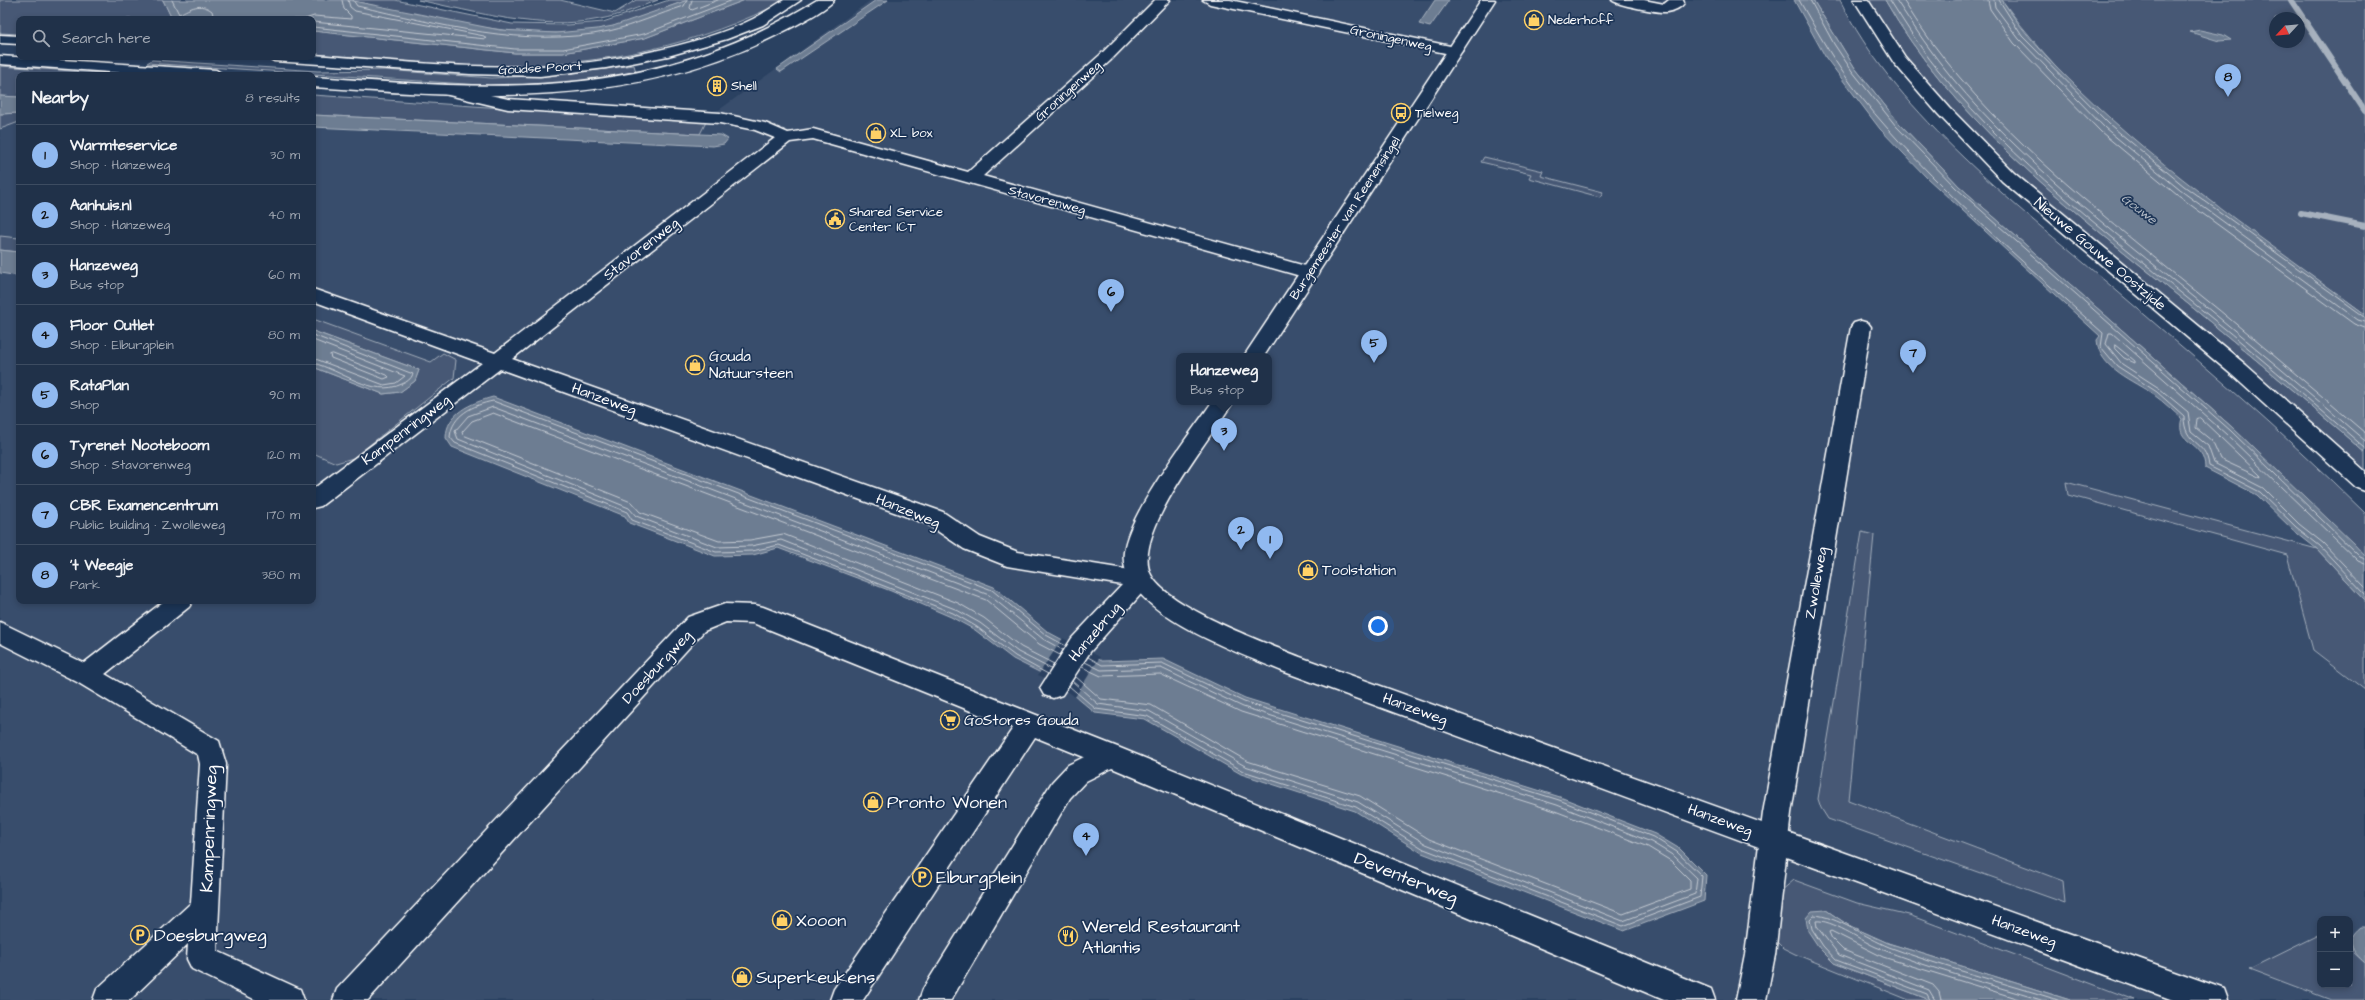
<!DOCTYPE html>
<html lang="en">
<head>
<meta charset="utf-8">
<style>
  :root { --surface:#203149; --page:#283950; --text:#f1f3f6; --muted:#a2a9b4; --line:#3d4c61; --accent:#90b9f0 }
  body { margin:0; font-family:"Architects Daughter",sans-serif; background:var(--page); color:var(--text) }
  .controls { position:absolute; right:12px; bottom:12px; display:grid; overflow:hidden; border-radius:8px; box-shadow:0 2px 6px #0003 }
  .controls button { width:36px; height:36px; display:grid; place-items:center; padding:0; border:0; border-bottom:1px solid var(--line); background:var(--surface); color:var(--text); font:20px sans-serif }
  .compass { position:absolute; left:2269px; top:12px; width:36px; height:36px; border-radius:50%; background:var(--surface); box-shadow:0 2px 6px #0003; rotate:244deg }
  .you { position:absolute; left:1378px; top:626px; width:14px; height:14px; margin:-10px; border:3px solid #fff; border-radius:50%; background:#1a73e8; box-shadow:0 0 0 6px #1a73e833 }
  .badge { display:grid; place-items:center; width:26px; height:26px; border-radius:50%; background:var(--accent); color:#111; font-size:13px; font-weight:700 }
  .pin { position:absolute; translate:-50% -33px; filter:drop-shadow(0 1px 2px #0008) }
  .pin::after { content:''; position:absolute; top:21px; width:14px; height:12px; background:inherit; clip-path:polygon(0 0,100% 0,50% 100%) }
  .popup { position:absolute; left:1176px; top:353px; width:96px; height:52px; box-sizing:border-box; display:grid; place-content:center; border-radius:8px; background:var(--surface); filter:drop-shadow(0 1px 3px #0005); font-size:13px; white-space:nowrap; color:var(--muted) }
  .popup b { font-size:15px; color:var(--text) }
  .popup::after { content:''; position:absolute; left:50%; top:100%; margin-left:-8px; border:8px solid transparent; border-top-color:var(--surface) }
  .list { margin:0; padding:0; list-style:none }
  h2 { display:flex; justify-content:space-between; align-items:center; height:52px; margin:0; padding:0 16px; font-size:17px }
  h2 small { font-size:13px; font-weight:400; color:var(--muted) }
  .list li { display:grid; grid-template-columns:26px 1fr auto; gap:12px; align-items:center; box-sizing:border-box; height:60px; padding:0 16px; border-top:1px solid var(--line) }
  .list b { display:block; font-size:15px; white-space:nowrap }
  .list p { margin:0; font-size:13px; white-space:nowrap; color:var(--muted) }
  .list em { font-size:13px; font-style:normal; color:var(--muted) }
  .icon { flex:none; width:22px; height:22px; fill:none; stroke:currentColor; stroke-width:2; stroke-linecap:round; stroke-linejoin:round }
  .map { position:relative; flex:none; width:2365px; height:1000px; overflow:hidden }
  .search { position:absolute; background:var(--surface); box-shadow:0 2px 6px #0003; left:16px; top:16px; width:300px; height:44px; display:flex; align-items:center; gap:10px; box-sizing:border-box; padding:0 14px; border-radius:8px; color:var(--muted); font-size:15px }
  .panel { position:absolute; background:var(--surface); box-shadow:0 2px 6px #0003; left:16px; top:72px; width:300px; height:532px; border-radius:8px }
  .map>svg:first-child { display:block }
  .built { fill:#394e6c; fill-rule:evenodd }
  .green { fill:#465975; stroke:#a2acba; fill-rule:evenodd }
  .water { fill:#6d7d92; stroke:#a7b1be }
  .pier { fill:#2a4161 }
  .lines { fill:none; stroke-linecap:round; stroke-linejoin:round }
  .shore { stroke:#c5cbd3; stroke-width:1 }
  .stream { stroke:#a7b1be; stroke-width:6 }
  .minor-casing { stroke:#fff; stroke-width:3 }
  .tertiary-casing { stroke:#fff; stroke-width:3 }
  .secondary-casing { stroke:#fff; stroke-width:3 }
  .minor { fill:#1d3557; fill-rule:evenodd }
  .tertiary { fill:#1d3557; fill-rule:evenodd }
  .secondary { fill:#1d3557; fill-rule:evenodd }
  .labels { text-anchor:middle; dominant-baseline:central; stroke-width:3.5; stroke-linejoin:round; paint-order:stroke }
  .far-poi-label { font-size:13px; fill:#fff; stroke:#1d3557; text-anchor:start }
  .far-street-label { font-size:13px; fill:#fff; stroke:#1d3557 }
  .far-water-label { font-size:13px; font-style:italic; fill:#b6bec8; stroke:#1d3557 }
  .street-label { font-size:15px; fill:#fff; stroke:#1d3557 }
  .poi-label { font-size:15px; fill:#fff; stroke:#1d3557; text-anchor:start }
  .near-poi-label { font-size:18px; fill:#fff; stroke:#1d3557; text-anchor:start }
  .near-street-label { font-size:18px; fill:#fff; stroke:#1d3557 }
</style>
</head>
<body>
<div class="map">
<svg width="2365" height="1000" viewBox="0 0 2365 1000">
  <rect width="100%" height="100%" fill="#2a4161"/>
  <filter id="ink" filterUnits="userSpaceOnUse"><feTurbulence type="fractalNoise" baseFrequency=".025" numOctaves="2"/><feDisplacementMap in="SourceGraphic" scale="8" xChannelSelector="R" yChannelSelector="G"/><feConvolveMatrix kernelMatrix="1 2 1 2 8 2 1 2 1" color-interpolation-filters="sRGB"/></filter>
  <g filter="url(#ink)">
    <path class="built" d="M871 0H1794L1826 58 1880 129 1927 178 2101 336 2103 359 2114 369 2154 395 2182 419 2184 439 2201 451 2205 458V468L2257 495 2293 530 2317 549 2365 600V1000H0V114L19 113V601H313V96L671 120 719 110ZM1179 356H1269V402H1179ZM2320 919H2350V985H2320Z"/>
    <path class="green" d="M0 0H163L172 19H19V34L0 33Z
      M348 0H395L512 24 568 25 603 22 669 0H688C658 10 627 25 596 30 518 42 425 16 348 0Z
      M418 0H560L615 13 636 0H658C639 7 619 16 600 19 539 31 477 12 418 0Z
      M745 0H786C700 45 603 65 506 66 442 67 377 59 313 54V31L515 53H563L645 38Z
      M1813 0H1840C1892 107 2007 198 2097 274 2188 352 2280 429 2365 513V556L2233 428 1959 186 1899 123 1855 68Z
      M1869 0H1885C1949 114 2061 201 2161 282 2230 338 2298 394 2365 453V470C2286 398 2203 330 2121 262 2029 186 1927 108 1869 0Z
      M2002 0H2365V314C2237 220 2095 131 2002 0ZM2275 18H2299V42H2275Z
      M152 60 318 71 385 70 492 78 567 74 634 65 636 72 573 82 496 86 147 63Z
      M0 66 130 75H19V97L0 96Z
      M313 95 706 122 700 134 313 115Z
      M19 113V122L0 129V114Z
      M1484 157 1543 171 1541 176 1603 192 1600 197 1529 178 1531 174 1481 162Z
      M0 236 19 238V252L0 250Z
      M313 319 431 362 443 353 456 360 454 378 353 458 336 463 313 453V367L383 394 400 392 415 381 419 370 313 331Z
      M2066 482 2317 549 2365 600V690L2313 650 2287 555 2068 495Z
      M1862 532 1874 535 1848 800 2063 881 2065 903 1828 819 1821 808 1818 799Z
      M1794 880 1857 903 1909 915 2135 1000H2070L1888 943 1848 925 1826 910 1834 963 1930 1000H1909L1795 954 1783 948 1775 940 1781 891Z
      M2320 934V985H2350V939L2353 952 2365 963V1000H2331L2249 969Z"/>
    <path class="water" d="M163 0H348L500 30 556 33 597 29 613 26 688 0H745L645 38 563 53H515L313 31V19H202L206 16C194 14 184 19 172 19Z
      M876 0H888L781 72 777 69Z
      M1435 0H1449L1430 27 1419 24Z
      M1794 0H1813L1855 68 1899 123 1959 186 2233 428 2354 544 2365 556V600L2317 549 2293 530 2257 495 2205 468C2205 440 2174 445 2182 419 2173 411 2164 402 2154 395 2133 380 2099 369 2097 340L2100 336 1927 178 1880 129 1826 58Z
      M1885 0H2002C2023 33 2051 62 2079 89 2166 174 2268 242 2365 314V453C2298 394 2230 338 2161 282 2061 201 1949 114 1885 0Z
      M2200 30 2223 35 2231 40 2219 41 2190 32Z
      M0 96 19 97V113L0 114Z
      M313 115 700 134 721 135 728 139 724 144 713 146 313 127Z
      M0 250 19 252V276L0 273Z
      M313 331 419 370 415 381 400 392 383 394 313 367Z
      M493 397 994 587 1048 632 1102 661 1163 659 1245 698 1560 797 1655 834 1680 849 1706 875 1704 901 1624 931 1422 853 1355 811 1241 774 1145 719 1095 713 1059 682 1013 659 975 630 951 617 891 591 778 548 753 555 715 556 629 523 625 516 452 447 446 438C446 413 471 403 493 397Z
      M1826 910 1848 925 1888 943 2070 1000H1930L1834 963 1820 949 1808 931 1806 918 1812 911Z
      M2361 927H2365V963C2352 951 2344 940 2361 927Z"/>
    <path class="pier" d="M1063 638 1100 657 1075 697 1058 684 1038 675Z"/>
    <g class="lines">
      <path class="shore" d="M172 0 179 14C191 8 200 2 212 11L214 19
        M353 0 357 6C438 24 526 49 609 31 635 25 659 14 684 6L687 0
        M692 0 690 8 692 10 718 0
        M1799 0C1818 33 1837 67 1861 97 1932 185 2019 258 2103 333L2101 347 2117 366 2157 392 2184 416C2184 447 2206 438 2209 466L2260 492 2296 527 2320 546 2365 594
        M1810 0 1834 44 1852 71 1896 126 1956 188 2231 431 2360 557 2365 559
        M1890 0C1907 27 1924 54 1945 78 2014 162 2102 229 2186 297 2247 346 2306 397 2365 448
        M1896 0C1914 27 1932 54 1953 79 2023 162 2110 229 2194 297 2251 344 2309 392 2365 441
        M1903 0C1970 109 2073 191 2171 271 2237 324 2301 378 2365 433
        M1988 0 1990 9 2014 43 2101 132 2177 195 2354 324 2365 328
        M1994 0 1995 7 2019 39 2105 128 2180 190 2358 320 2365 322
        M1999 0 2022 36 2109 124 2184 186 2365 317
        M305 19 314 16 351 19V16L344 9 342 0
        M313 22 486 39 484 36 355 11 350 7 348 0
        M313 27 515 49H563L644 34 733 0
        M313 335 413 374C411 379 407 382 402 384 372 398 342 370 313 363
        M313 340 405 376 396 383 384 385 313 358
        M2115 345 2135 361V363L2124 358 2115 349Z
        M333 354 387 375 389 377 384 379 331 358 330 355Z
        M2200 418 2260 475 2261 478 2220 459 2212 441 2196 428 2197 419Z
        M2365 564 2358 561 2227 435 2112 333H2109L2106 344 2122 364 2159 388 2188 412 2191 432 2208 446 2214 463 2263 488 2299 524 2323 543 2365 587
        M1054 664 1021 647 984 618 958 603 783 534 750 540 719 541 640 512 631 502 463 435 462 432 472 421 493 413 986 600 1039 644 1060 655
        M1051 669 1018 652 980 623 955 609 781 540 751 546 717 547 636 516 629 508 458 439 455 431 468 416 493 407 989 595 1043 639 1063 650
        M1048 674 1015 656 977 627 953 613 779 545 752 551 716 552 632 520 627 512 455 443 450 437C452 415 473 405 493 401L992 590 1046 635 1066 646
        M1075 676 1101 699 1151 705 1247 761 1360 796 1429 839 1623 914 1690 889V880L1671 861 1648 847 1555 811 1241 712 1160 674 1101 676 1082 667
        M1072 681 1098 704 1149 711 1245 766 1358 802 1426 844 1623 921 1695 894 1697 878 1674 856 1651 842 1557 805 1243 707 1161 668 1101 670 1085 662
        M1069 686 1096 709 1147 716 1243 771 1356 807 1424 849 1623 926 1700 897 1702 876 1677 852 1653 837 1559 800 1244 702 1162 663 1102 665 1088 657
        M1930 1000 1927 994 1836 960 1823 946 1812 929 1810 919 1814 915C1836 916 1867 938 1889 947 1945 968 2002 982 2058 1000
        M1935 1000 1929 990 1839 955 1817 927 1816 921C1831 919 1860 940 1876 947 1930 969 1986 983 2041 1000
        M1941 1000 1939 992 1933 985 1843 950 1832 939 1829 932 1831 931 1883 957 2022 1000"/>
      <path class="stream" d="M2291 0 2365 111
        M2301 213 2365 226"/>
      <defs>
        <path id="minor" d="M1155 0H1170L1110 61 983 176 1316 269 1319 273 1316 277H1304L813 139 790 142 512 359 943 512 980 537 1018 552 1149 573 1153 579 1149 585 1090 652 1062 695 1053 698 1044 695 1040 688 1072 638 1122 585 1007 566 964 549 927 524 500 369 321 506 313 508V489L482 363 313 301V289L495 353 775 138 755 130 720 123 508 109 440 93 437 90 440 87 445 85 508 99 720 113 765 123 788 133 813 129 968 172 1100 55Z
          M1203 0H1230L1455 47 1462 51 1455 55 1210 4Z
          M1612 0H1644L1664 4 1669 0H1683L1684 3C1681 8 1673 11 1667 12 1660 13 1616 5 1612 0Z
          M1861 321 1868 323 1871 327 1791 813 1775 955 1766 1000H1736L1745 955 1763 813 1851 327 1854 323Z
          M164 601H193L189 607 105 674 219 741 226 764 217 951 300 989 304 1000H256L192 969 187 959 188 944 130 1000H93L97 989 191 903 200 764 198 755 77 682 0 643V622L84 663Z
          M725 604 755 605 763 607 1120 748 1711 989 1715 1000H1664L1112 768 1086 781 1070 798 951 1000H919L923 989 1052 782 1068 765 1084 757 1035 737 863 1000H830L834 989 1013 728 753 623 726 622 704 631 368 1000H333L337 989 688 617Z"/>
        <path id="tertiary" d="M1481 0H1495L1264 356H1244Z
          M1212 402H1233C1211 438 1133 531 1150 573 1164 606 1266 643 1300 657L2213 985 2224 989 2228 1000H2173L1282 671C1240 653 1116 611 1124 552 1129 512 1188 437 1212 402Z"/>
        <path id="secondary" d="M784 0H801L763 25 727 39 668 56 606 68 540 76 470 74 274 61 267 57H313V55C388 60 464 69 539 66 600 65 699 46 753 19 764 13 774 6 784 0Z
          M817 0H834C826 11 788 29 775 36 626 110 473 98 313 87V77C500 90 650 103 817 0Z
          M1854 0H1868L1905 57 1950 108 2014 173 2246 365 2365 471V491L2357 488 2232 375 2002 181 1938 114 1894 63Z
          M0 35 19 36V44L0 43Z
          M0 56 216 70 224 75H151L0 64Z"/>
      </defs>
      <use href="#minor" class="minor-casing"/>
      <use href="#tertiary" class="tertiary-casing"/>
      <use href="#secondary" class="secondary-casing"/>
      <use href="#minor" class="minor"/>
      <use href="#tertiary" class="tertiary"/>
      <use href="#secondary" class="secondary"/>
    </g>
  </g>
  <defs>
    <symbol id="shop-ring" viewBox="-11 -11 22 22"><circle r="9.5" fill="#1d3557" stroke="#ffd166" stroke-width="1.5"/><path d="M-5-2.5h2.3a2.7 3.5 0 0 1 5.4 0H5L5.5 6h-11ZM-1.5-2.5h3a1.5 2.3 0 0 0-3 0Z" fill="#ffd166"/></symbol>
    <symbol id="building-ring" viewBox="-11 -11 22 22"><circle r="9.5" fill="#1d3557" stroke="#ffd166" stroke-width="1.5"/><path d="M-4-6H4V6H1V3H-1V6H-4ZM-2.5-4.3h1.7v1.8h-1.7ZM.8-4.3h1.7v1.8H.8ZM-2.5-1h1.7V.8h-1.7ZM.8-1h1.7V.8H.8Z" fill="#ffd166"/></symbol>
    <symbol id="bus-ring" viewBox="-11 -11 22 22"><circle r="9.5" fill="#1d3557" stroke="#ffd166" stroke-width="1.5"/><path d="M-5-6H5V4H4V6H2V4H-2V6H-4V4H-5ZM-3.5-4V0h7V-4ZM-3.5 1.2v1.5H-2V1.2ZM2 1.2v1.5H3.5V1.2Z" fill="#ffd166"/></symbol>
    <symbol id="civic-ring" viewBox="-11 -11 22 22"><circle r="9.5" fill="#1d3557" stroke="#ffd166" stroke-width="1.5"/><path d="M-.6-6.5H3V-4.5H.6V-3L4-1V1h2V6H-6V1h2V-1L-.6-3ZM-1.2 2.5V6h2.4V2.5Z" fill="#ffd166"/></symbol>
    <symbol id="supermarket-ring" viewBox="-11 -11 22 22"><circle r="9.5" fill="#1d3557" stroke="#ffd166" stroke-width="1.5"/><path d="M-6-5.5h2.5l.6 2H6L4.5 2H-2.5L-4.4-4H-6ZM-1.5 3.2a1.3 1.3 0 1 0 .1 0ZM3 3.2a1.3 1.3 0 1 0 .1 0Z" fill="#ffd166"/></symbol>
    <symbol id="parking-ring" viewBox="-11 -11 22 22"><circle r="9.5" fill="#1d3557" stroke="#ffd166" stroke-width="1.5"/><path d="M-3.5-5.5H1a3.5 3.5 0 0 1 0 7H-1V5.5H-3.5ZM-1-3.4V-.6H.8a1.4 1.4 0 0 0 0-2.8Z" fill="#ffd166"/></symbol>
    <symbol id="restaurant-ring" viewBox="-11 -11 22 22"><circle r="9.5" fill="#1d3557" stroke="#ffd166" stroke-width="1.5"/><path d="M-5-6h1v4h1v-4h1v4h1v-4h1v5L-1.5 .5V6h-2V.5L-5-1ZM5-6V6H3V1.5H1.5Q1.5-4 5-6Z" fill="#ffd166"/></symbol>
  </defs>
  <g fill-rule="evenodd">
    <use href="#shop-ring" x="1523" y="9" width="22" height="22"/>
    <use href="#building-ring" x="706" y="75" width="22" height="22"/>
    <use href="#bus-ring" x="1390" y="102" width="22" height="22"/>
    <use href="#shop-ring" x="865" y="122" width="22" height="22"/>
    <use href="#civic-ring" x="824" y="208" width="22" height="22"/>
    <use href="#shop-ring" x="684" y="354" width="22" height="22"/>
    <use href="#shop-ring" x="1297" y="559" width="22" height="22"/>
    <use href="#supermarket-ring" x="939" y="709" width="22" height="22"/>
    <use href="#shop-ring" x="862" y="791" width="22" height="22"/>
    <use href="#parking-ring" x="911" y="866" width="22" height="22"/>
    <use href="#shop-ring" x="771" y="909" width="22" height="22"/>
    <use href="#parking-ring" x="129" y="924" width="22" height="22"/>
    <use href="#restaurant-ring" x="1057" y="925" width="22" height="22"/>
    <use href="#shop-ring" x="731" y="966" width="22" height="22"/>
  </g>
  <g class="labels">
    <g class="far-poi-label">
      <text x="1548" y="20">Nederhoff</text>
      <text x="731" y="86">Shell</text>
      <text x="1415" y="113">Tielweg</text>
      <text x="890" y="133">XL box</text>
      <text x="849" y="212">Shared Service<tspan x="849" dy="15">Center ICT</tspan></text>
    </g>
    <g class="far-street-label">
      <text transform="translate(1391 38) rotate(12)">Groningenweg</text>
      <text transform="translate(540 68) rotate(-3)">Goudse Poort</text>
      <text transform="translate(1068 91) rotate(-42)">Groningenweg</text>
      <text transform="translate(1047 200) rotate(15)">Stavorenweg</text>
      <text transform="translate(1345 218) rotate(-57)">Burgemeester van Reenensingel</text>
    </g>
    <g class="far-water-label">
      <text transform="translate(2139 209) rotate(38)">Gouwe</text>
    </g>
    <g class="street-label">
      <text transform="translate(641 249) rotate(-38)">Stavorenweg</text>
      <text transform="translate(2100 254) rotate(40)">Nieuwe Gouwe Oostzijde</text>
      <text transform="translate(604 399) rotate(20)">Hanzeweg</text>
      <text transform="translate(406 430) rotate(-37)">Kampenringweg</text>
      <text transform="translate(908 511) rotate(22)">Hanzeweg</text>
      <text transform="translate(1816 583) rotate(-80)">Zwolleweg</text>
      <text transform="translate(1095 632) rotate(-50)">Hanzebrug</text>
      <text transform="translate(657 667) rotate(-47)">Doesburgweg</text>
      <text transform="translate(1415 709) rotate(20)">Hanzeweg</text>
      <text transform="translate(1720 820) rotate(20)">Hanzeweg</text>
      <text transform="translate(2024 931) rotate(20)">Hanzeweg</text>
    </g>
    <g class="poi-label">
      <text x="709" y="356">Gouda<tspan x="709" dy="17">Natuursteen</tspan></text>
      <text x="1322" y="570">Toolstation</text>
      <text x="964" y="720">GoStores Gouda</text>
    </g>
    <g class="near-poi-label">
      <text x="887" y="802">Pronto Wonen</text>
      <text x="936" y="877">Elburgplein</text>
      <text x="796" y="920">Xooon</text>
      <text x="1082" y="926">Wereld Restaurant<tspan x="1082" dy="21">Atlantis</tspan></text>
      <text x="154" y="935">Doesburgweg</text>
      <text x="756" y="977">Superkeukens</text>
    </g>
    <g class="near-street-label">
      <text transform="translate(209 829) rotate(-88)">Kampenringweg</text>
      <text transform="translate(1406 878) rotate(22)">Deventerweg</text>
    </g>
  </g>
</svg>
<div class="controls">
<button>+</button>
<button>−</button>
</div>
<svg class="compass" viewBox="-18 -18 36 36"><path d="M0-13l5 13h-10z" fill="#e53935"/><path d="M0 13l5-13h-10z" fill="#a2a9b4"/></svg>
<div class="you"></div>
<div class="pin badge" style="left:1270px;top:559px">1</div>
<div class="pin badge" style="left:1241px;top:550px">2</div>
<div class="pin badge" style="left:1224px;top:451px">3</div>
<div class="popup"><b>Hanzeweg</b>Bus stop</div>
<div class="pin badge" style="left:1086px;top:856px">4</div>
<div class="pin badge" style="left:1374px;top:363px">5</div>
<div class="pin badge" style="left:1111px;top:312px">6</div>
<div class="pin badge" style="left:1913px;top:373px">7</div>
<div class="pin badge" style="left:2228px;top:97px">8</div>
<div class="search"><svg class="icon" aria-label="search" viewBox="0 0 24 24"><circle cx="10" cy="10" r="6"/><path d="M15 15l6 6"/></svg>Search here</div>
<section class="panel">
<h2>Nearby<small>8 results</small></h2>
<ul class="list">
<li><span class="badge">1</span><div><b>Warmteservice</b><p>Shop · Hanzeweg</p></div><em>30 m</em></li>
<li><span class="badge">2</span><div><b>Aanhuis.nl</b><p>Shop · Hanzeweg</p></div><em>40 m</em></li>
<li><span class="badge">3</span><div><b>Hanzeweg</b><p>Bus stop</p></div><em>60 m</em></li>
<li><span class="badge">4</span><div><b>Floor Outlet</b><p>Shop · Elburgplein</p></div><em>80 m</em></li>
<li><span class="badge">5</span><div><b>RataPlan</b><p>Shop</p></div><em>90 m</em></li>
<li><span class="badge">6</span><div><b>Tyrenet Nooteboom</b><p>Shop · Stavorenweg</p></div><em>120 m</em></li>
<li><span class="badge">7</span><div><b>CBR Examencentrum</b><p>Public building · Zwolleweg</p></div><em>170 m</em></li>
<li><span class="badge">8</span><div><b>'t Weegje</b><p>Park</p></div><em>380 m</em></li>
</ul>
</section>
</div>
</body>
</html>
